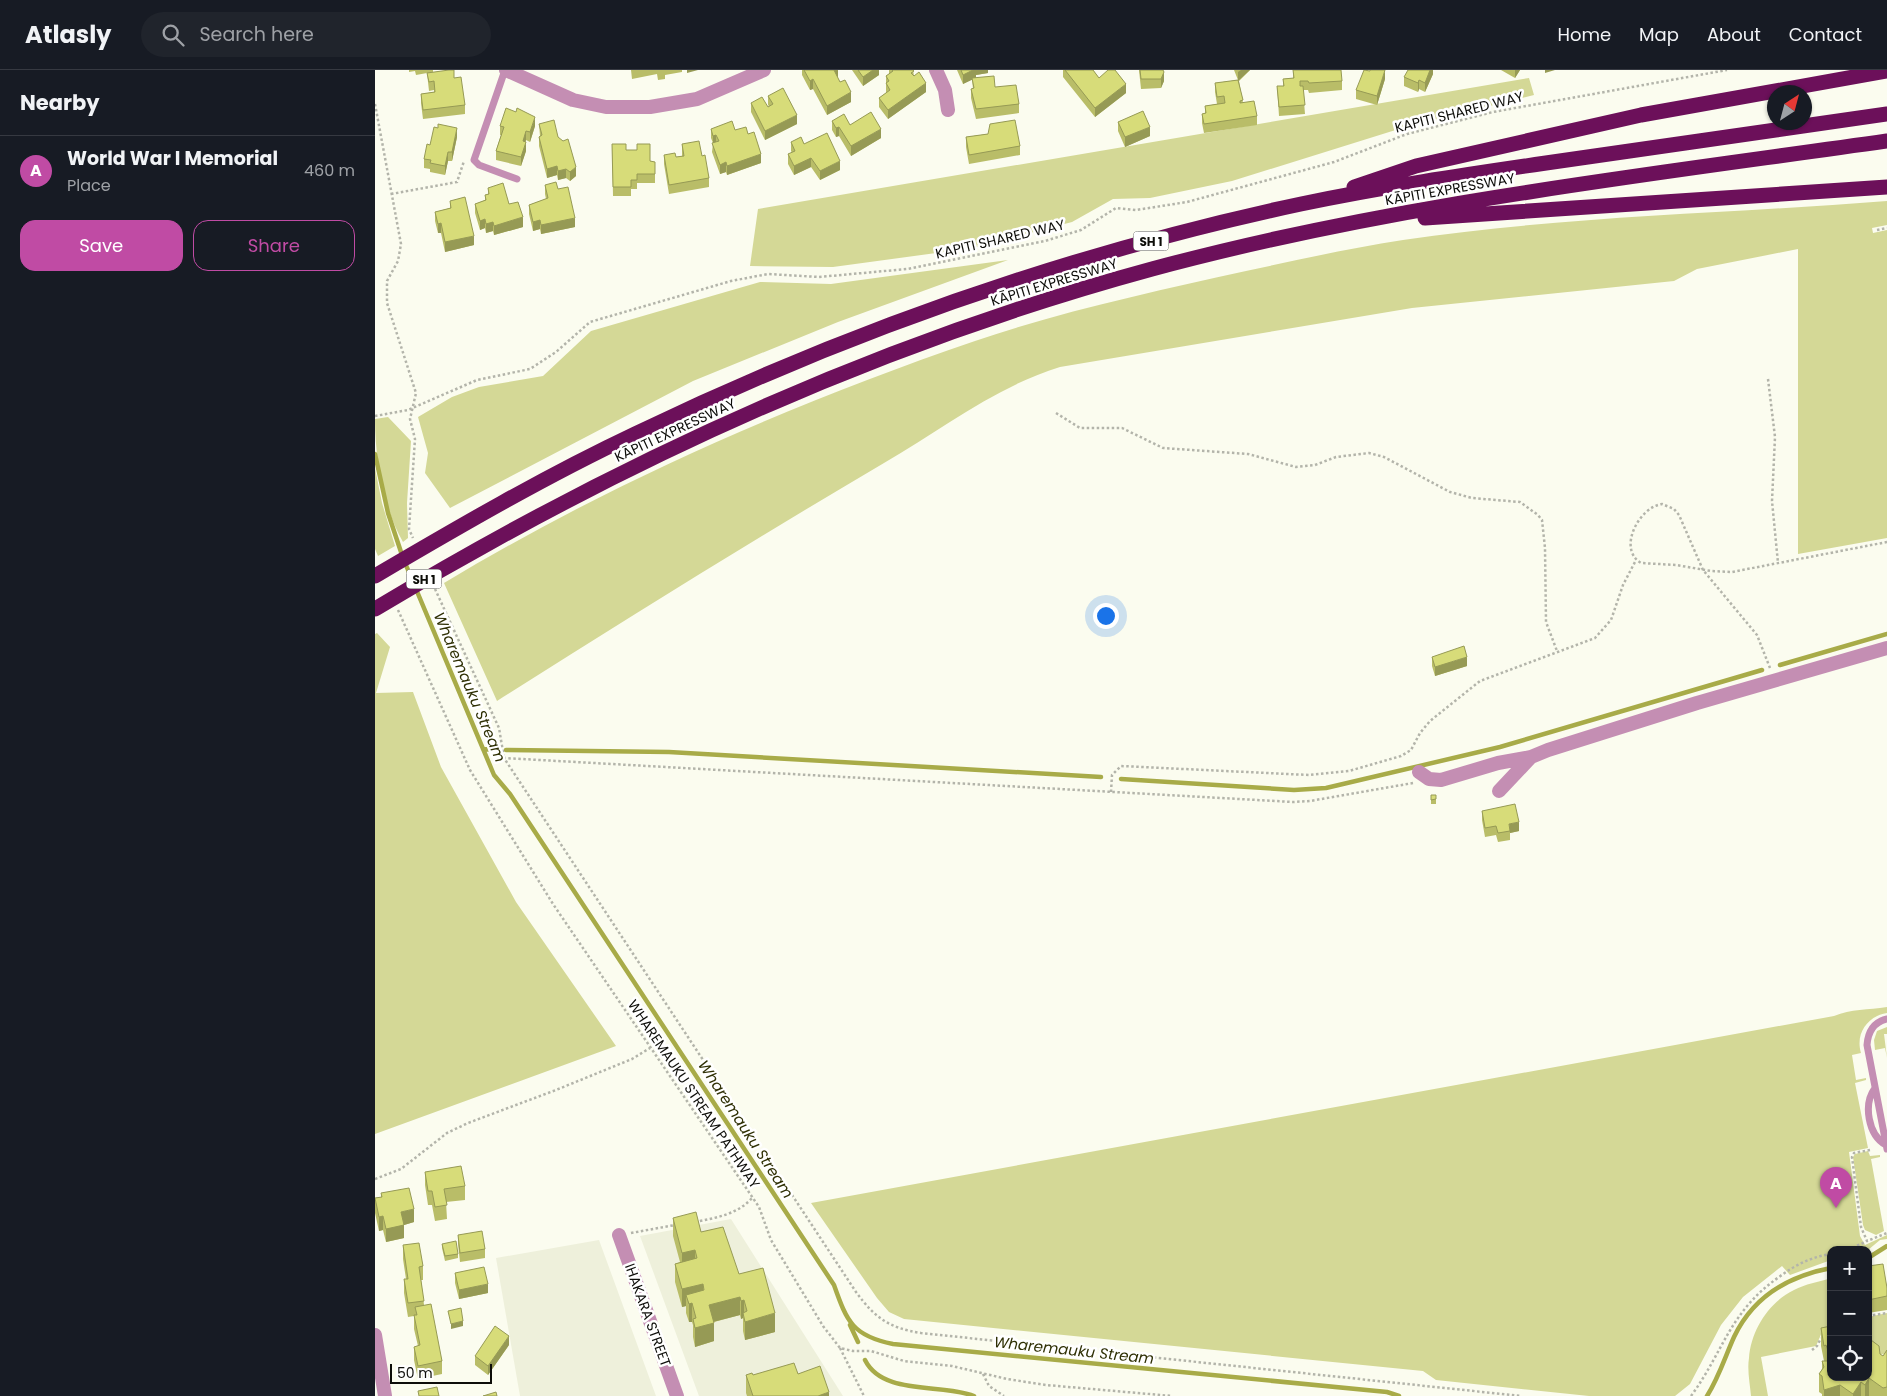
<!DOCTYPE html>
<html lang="en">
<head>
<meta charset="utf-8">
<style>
  :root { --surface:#171b24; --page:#20242c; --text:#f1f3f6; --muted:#9ea1a6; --line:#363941; --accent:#c04ba4 }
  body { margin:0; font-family:Poppins,sans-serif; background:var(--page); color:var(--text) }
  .controls { position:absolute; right:15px; bottom:15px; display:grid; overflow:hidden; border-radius:10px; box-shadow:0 1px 4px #0004 }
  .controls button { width:45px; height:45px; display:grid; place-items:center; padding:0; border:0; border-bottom:1px solid var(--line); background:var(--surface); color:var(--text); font:25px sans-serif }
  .compass { position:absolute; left:1392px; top:15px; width:45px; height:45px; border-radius:50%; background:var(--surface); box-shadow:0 1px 4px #0004; rotate:36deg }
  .scale { position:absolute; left:15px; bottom:12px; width:102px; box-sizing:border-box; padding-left:5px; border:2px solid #0d0d09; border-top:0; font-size:14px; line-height:18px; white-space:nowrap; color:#0d0d09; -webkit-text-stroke:4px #fff; paint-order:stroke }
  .you { position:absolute; left:730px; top:545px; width:18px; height:18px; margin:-12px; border:4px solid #fff; border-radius:50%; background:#1a73e8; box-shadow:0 0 0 8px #1a73e833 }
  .badge { display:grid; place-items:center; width:32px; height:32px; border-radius:50%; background:var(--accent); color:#fff; font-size:16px; font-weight:700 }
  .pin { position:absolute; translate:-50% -41px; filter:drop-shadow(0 1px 2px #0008) }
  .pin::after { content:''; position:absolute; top:26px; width:18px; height:15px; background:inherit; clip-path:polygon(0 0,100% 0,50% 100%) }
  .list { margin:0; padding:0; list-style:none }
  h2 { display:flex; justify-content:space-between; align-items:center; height:65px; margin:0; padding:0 20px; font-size:21px }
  h2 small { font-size:16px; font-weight:400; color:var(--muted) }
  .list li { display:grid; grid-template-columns:32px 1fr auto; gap:15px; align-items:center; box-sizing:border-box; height:70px; padding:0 20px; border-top:1px solid var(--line) }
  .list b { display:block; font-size:19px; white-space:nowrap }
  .list p { margin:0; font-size:16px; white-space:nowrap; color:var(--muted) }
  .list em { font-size:16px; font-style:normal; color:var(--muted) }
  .actions { display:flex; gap:10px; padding:15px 20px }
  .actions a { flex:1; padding:11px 0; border:1px solid var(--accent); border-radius:15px; text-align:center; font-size:18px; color:var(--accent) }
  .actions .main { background:var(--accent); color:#fff }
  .icon { flex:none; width:28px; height:28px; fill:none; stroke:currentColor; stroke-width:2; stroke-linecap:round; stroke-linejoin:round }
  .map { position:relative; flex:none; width:1512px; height:1326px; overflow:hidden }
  header { display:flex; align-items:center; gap:30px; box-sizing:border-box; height:70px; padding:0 25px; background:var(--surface); border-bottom:1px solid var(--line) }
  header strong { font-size:24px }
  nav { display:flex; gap:28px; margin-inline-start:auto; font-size:18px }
  .search { width:350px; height:45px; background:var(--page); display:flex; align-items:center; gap:12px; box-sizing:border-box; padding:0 18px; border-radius:28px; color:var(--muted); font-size:19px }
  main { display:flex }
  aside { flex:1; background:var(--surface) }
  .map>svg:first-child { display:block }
  .built { fill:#eef0db }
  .green { fill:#d4d896 }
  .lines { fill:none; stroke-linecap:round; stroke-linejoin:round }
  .stream { stroke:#a8ab48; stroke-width:4.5 }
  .path { stroke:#b3b4aa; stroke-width:2.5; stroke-dasharray:2.5 2.5; stroke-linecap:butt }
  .service { stroke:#c48eb3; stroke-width:7 }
  .minor { stroke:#c48eb3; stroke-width:14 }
  .motorway { stroke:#6c105a; stroke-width:15 }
  .wall { fill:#b9bd68 }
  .shaded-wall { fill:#969a55 }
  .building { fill:#d7dc79; stroke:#969a55 }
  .labels { text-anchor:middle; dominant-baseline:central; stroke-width:5; stroke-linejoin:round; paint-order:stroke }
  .shield { fill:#fff; stroke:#565653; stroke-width:1 }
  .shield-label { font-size:12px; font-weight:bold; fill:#0d0d09 }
  .street-label { font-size:14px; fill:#0d0d09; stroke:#fff }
  .water-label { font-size:15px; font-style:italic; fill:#2f3005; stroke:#fff }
</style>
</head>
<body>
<header>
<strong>Atlasly</strong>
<div class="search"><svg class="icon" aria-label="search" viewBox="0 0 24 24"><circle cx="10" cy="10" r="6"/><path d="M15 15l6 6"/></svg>Search here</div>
<nav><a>Home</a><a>Map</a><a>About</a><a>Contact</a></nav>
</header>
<main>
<aside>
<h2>Nearby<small></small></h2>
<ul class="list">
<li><span class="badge">A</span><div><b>World War I Memorial</b><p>Place</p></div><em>460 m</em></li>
</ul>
<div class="actions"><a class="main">Save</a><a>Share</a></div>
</aside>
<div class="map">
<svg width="1512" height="1326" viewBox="0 0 1512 1326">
  <rect width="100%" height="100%" fill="#fbfcef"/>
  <path class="built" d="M356 1149 468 1326H324L265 1166Z
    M224 1170 281 1326H145L121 1188Z"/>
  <path class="green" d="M1154 8 1159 25 1027 58 857 111 775 128 738 129 697 152 598 178 458 197 375 196 383 139Z
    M1512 131V155L1497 158 1498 163 1512 160V468L1423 484V179L1322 199 1299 211 1037 238 685 297C620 317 567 359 509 393 378 470 250 550 122 631L69 513C235 413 416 334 600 271 688 241 781 221 871 201 923 190 975 178 1028 170 1188 146 1351 144 1512 131Z
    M633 190 463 252 318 311 75 438 50 403 53 383 43 347 77 327 104 317 168 306 216 261 385 212 456 214Z
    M13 347 36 371 32 433 33 468 28 472C8 437 0 389 0 349Z
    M0 398 7 433 20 476 3 486 0 479Z
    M2 563 15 577 1 623 38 622 66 697 141 832 241 976 0 1064V564Z
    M1512 937V943C1493 946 1480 963 1486 983L1477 985 1481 1010 1491 1008V1010L1480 1013 1493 1078 1474 1082 1485 1166 1490 1175 1512 1165V1169L1505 1170 1493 1180H1456V1190L1415 1205 1407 1196 1368 1227 1346 1255 1315 1314 1300 1326H1214L1061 1310 1048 1301 529 1249 514 1242 502 1228 436 1133 1459 946C1476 939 1493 940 1512 937Z
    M1512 957V964H1509L1512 988 1510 978 1500 980 1499 970 1502 961Z
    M1493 1081 1495 1086 1505 1085V1087L1496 1089 1509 1161 1501 1165 1490 1160 1488 1155 1478 1087 1480 1084Z
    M1456 1208V1254L1447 1262 1441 1276 1386 1287 1393 1326H1376C1375 1314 1372 1300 1374 1288 1376 1260 1394 1232 1419 1220 1430 1214 1444 1212 1456 1208Z
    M1512 1243V1284L1493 1285V1247Z"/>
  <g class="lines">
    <path class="stream" d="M0 384 13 443 28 488 119 705 135 724 459 1215C472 1252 478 1266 518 1274L1012 1322 1024 1326
      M1405 595 1512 564
      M108 679 120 680
      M131 680 294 682 726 707
      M746 709 919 720 951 718 1125 677 1387 600
      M1493 1188 1512 1176
      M475 1255 483 1272
      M490 1290C508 1326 566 1313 599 1326
      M1332 1326C1344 1307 1350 1287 1359 1267 1378 1227 1414 1206 1456 1198"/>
    <path class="path" d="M0 34 26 174 23 191 12 211V233L41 323 35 349 40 369 34 459 38 468
      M16 124 82 112 89 91
      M1502 160 1512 158
      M1393 309 1400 367 1397 431 1403 493
      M681 343 705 358H747L788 378 873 384 921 397 940 395 961 387 994 383 1009 387 1075 422 1097 428 1145 432 1163 445 1167 450 1170 478 1171 552 1182 581
      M0 346 33 340 102 310 155 299 181 282 215 252 356 211 393 204 444 207 532 199 670 171 706 160 741 138 761 140 812 132 959 92 1032 64 1118 42 1352 0
      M60 519 124 658 129 688
      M23 540 95 700 178 834 384 1137 396 1170 448 1256 465 1278 478 1281H496L529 1291 577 1296 632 1309 671 1315 797 1326
      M1395 598 1382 565 1328 500 1304 445 1299 439 1287 434C1264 437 1242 479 1266 493L1301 495 1336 501 1357 502 1512 472
      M1038 713 935 731 918 732 129 688 481 1222C500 1248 514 1258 546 1263L1146 1326
      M736 722 737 705 746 696 934 705 974 701 1026 686 1036 680 1045 663 1055 651 1105 611 1220 568 1236 550 1248 515 1261 490
      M1495 1080 1479 1083 1477 1087 1486 1157 1492 1171 1512 1163
      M0 1109 26 1099 72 1063 93 1053 181 1020 257 989 275 978
      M320 1152C341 1148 363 1144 377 1128
      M256 1163 300 1155
      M1473 1180 1492 1171
      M1493 1246 1512 1243
      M465 1278 489 1326
      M1437 1280 1442 1276 1446 1268
      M608 1304 614 1316 629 1326
      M1316 1326C1349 1281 1354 1242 1404 1207 1420 1195 1436 1187 1456 1184"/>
    <path class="service" d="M130 0 99 90 104 95 142 109
      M1512 949C1499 952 1493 962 1492 975L1512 1079
      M1500 1018C1488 1034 1493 1065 1511 1075"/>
    <path class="minor" d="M131 0 198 30 231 37H275L322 29 389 0
      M561 0 570 20 573 40
      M1044 702 1054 709 1066 710 1123 693 1156 687
      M1124 721 1156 687 1173 680 1322 633 1512 578
      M244 1165 302 1326
      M0 1265 10 1326"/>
    <path class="motorway" d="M979 117 1041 96 1266 45 1512 1
      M1050 148 1512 117
      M0 506C85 456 171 406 260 364 472 262 696 183 926 134 1007 117 1089 105 1171 93 1284 76 1398 60 1512 44
      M0 539C244 392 501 274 777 199 1017 134 1266 106 1512 71"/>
  </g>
  <path class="wall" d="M34 0H58V2L79 8 90 35V44L48 49 46 33V24L59 22V20L54 21 52 3 41 5 40 1 34 2Z
    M256 0H307V2L290 5V9L283 10 282 4 257 9Z
    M427 0H463V7H462L476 32 452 45 438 19 435 20 427 5Z
    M477 0H504V5L488 16Z
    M514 0H538L539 6 551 22 513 49 504 37V28L511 23V6L514 4Z
    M582 0H613V3L601 5V8L620 17 644 34V43L601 49 596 28V19H598L597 9 588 14Z
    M688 0H718L724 8 751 23 720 47 688 7Z
    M764 0H788L789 11 786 18 766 19Z
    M859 0H875L864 11 868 33 882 46V55L829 63 827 53V44L830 43V36L842 34 840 22V13L863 10Z
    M918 0 967 11V20L934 23 933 20H928L930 44 904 46 902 16H908V9L918 8Z
    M1058 0V4L1050 22 1044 19 1043 22 1029 16V7Z
    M1126 0H1145L1140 8Z
    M1010 9 1002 35 981 29V20Z
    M393 26 422 54 390 70 376 42V33L393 37 394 36 393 35Z
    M457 51 475 55 506 68 476 86 464 66 461 67 457 60Z
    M743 52 775 66 750 77 743 61Z
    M164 54 183 67 201 106 195 111 191 108 183 110 182 105 172 108 164 76V67L165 66Z
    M125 56H160L155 72 151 70 150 72 151 81 146 96 121 90V81L126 65H125Z
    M336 59 360 60 373 64 386 93 352 105 351 102 345 104 337 82 338 73 336 68Z
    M613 64 645 76V85L594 94 591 77V67Z
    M82 67 77 91H73L70 105 55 102V99L49 98V89L55 75Z
    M416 72 429 74 465 100 445 110 436 97 419 105 413 94V84L417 83 416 81Z
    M237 74 275 91 280 92V113H262V119H256V126H238Z
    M307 74 327 86 334 108V117L294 124 289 94V85L301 87 307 86Z
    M170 115 183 119 200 157 166 164 165 159 158 161 154 144V135L171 129 170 124Z
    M113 118 134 134 148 157 119 165 118 161 111 163 110 158 105 160 100 143V134L110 130V125L113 124Z
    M75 131 99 175 70 182 66 163H63L60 151V142L75 138Z
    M1057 587 1092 596 1060 606 1057 596Z
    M1056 725H1061V734H1056Z
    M1107 741 1144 761 1135 763V770L1123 772 1121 765 1110 767 1107 750Z
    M50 1102 90 1116V1130L71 1132 72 1149 60 1151 57 1135H53L50 1115Z
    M6 1123 39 1152 29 1155V1168L11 1172 8 1160 4 1161 0 1143V1128L6 1127Z
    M298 1148 326 1162 364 1204 400 1262 370 1270 368 1261V1248L366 1249 365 1245 339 1252V1271L320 1277 318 1267V1255L317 1252H314L311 1243V1236L307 1237 300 1212V1194L305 1192 298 1166Z
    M83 1165 110 1179V1188L85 1192 83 1174Z
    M67 1174 83 1184V1188L70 1191 67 1178Z
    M28 1175 48 1196V1210H46L49 1235 67 1291V1304L43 1309 39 1290V1277L43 1276 39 1259V1246L33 1247 29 1223V1209H31L28 1189Z
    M1493 1196 1512 1218V1240L1493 1243Z
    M80 1203 113 1223 84 1229 80 1213Z
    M1456 1256V1307L1505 1284 1508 1286 1512 1280V1326H1447V1324L1444 1322V1304L1447 1299V1291H1449L1446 1276V1258Z
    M134 1275 113 1305 100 1295V1286Z
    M423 1304 454 1326H372L371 1323V1305Z"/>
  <path class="shaded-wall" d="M312 0H323L312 3Z
    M458 0H463V7L458 9Z
    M498 0H504V5L488 16V7Z
    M598 0H613V3L601 5V8L588 14V5Z
    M866 0H875L863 11V2Z
    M1010 0V9L1002 35V26Z
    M1055 0H1058V4L1050 22V13Z
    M1140 0H1145L1140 8Z
    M1170 0H1180L1170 3Z
    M789 2V11L786 18V9Z
    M438 9V19L435 20V11Z
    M1044 10V19L1043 22V13Z
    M551 13V22L513 49V40Z
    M751 14V23L720 47V38Z
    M476 22V32L452 45V36Z
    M422 45V54L390 70V61Z
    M160 47V56L155 72V62Z
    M464 57V66L461 67V58Z
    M775 57V66L750 77V67Z
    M82 58V67L77 91V82Z
    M506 59V68L476 86V76Z
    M151 61V70L148 80V71Z
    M341 65V74L338 75V66Z
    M151 72V81L146 96V87Z
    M73 82V91L70 105V96Z
    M386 84V93L352 105V96Z
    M436 88V97L419 105V96Z
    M465 91V100L445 110V101Z
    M351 92V102L345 104V95Z
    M182 96V105L172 108V99Z
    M201 97V106L195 111V102Z
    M191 99V108L183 110V101Z
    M148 147V157L119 165V156Z
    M200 148V157L166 164V155Z
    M110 149V158L105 160V151Z
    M165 150V159L158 161V152Z
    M118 152V161L111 163V154Z
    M66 153V163H63V154Z
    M99 166V175L70 182V172Z
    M1092 587V596L1060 606V597Z
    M1144 752V761L1135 763 1134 754Z
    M39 1139V1152L29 1155V1168L11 1172V1159L26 1142Z
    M8 1146V1160L4 1161V1147Z
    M320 1180V1198L307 1201V1183Z
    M113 1214V1223L84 1229V1220Z
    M328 1214V1232L317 1235V1252H314V1234L311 1225V1236L307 1237V1219Z
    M365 1227V1245L334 1253V1235Z
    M369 1230V1245L368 1243V1248L366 1249V1231Z
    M400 1243V1262L370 1270V1252Z
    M88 1251V1256L76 1259V1254Z
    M339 1253V1271L320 1277V1258Z
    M134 1266V1275L113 1305V1296Z
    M1494 1308V1326H1490V1315Z
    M1486 1312V1326H1478V1324Z
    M1465 1315V1326H1449V1320Z
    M454 1322V1326H443Z"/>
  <path class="building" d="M74 0H79V8L86 7 90 35 48 40 46 24 60 22 59 11 54 12 52 3Z
    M429 0H459L465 12 470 10 476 22 452 36 438 9 435 11Z
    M483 0H498L488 7Z
    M517 0H538L539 1 536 3 539 6 544 2 551 13 513 40 504 28 515 20 511 13 514 11 511 6 518 1Z
    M586 0H598L588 5Z
    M690 0H718L724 8 733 0H740L751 14 720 38Z
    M765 0H788L789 2 786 9H766Z
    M918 0H966L967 11 934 13 933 11H925V16H928L930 35 904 37 902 16H909L908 9 919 8Z
    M989 0 995 1V0H1010L1002 26 981 20Z
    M1033 0H1055L1050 13 1044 10 1043 13 1029 7Z
    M619 6 620 17 641 15 644 34 601 39 596 19 599 18 597 8Z
    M863 10 868 30 865 31V33L879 31 882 46 829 54 827 44 831 43 830 36 850 33 849 26 842 27 840 13Z
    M408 18 422 45 390 61 376 33 387 27 393 37 398 34 393 26Z
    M131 38 141 42 142 38 160 47 155 62 151 61 148 71 151 72 146 87 121 81 129 57 125 56Z
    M768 41 775 57 750 67 743 52Z
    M496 42 506 59 476 76 464 57 461 58 457 51 469 44 475 55Z
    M179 50 183 67 188 71 193 69 201 97 195 102 191 99 183 101 182 96 172 99 164 67 167 65 164 54Z
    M640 50 645 76 594 85 591 67 613 64 615 54Z
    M357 51 360 60 371 57 373 64 379 62 386 84 352 96 351 92 345 95 337 73 344 71 341 65 338 66 336 59Z
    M63 54 82 58 77 82H73L70 96 55 93 56 90 49 89 52 74 55 75 59 57 63 58Z
    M452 63 465 91 445 101 436 88 419 96 413 84 420 81 416 72 426 67 429 74Z
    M324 71 327 86 330 85 334 108 294 115 289 85 300 83 301 87 309 86 307 74Z
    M237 74H251V80H262V74H275V91L280 92V104H262V110H256V117H238Z
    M181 112 183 119 193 117 200 148 166 155 165 150 158 152 154 135 173 128 170 115Z
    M128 113 134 134 143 132 148 147 119 156 118 152 111 154 110 149 105 151 100 134 111 130 110 125 114 124 113 118Z
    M90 127 99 166 70 172 66 153 63 154 60 142 76 138 75 131Z
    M1089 576 1092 587 1060 597 1057 587Z
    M1056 725H1061V729L1056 730Z
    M1140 734 1144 752 1134 754 1135 761 1123 763 1121 756 1110 758 1107 741Z
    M86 1096 90 1116 69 1119 72 1135 60 1137 57 1121H53L50 1102Z
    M34 1118 39 1139 26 1142 29 1155 11 1159 8 1146 4 1147 0 1128 7 1127 6 1123Z
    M321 1142 326 1162 348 1157 364 1204 388 1198 400 1243 370 1252 368 1243 372 1241 369 1230 366 1231 365 1227 334 1235 339 1253 320 1258 318 1249 321 1248 317 1233 314 1234 311 1225 329 1220 328 1214 307 1219 300 1194 322 1188 320 1180 307 1183 298 1148Z
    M107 1161 110 1179 85 1183 83 1165Z
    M81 1171 83 1184 70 1186 67 1174Z
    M44 1173 48 1196 44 1197 49 1231 33 1233 29 1209H33L28 1175Z
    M1508 1194 1512 1218V1226L1493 1230V1196Z
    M109 1197 113 1214 84 1220 80 1203Z
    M56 1234 67 1291 43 1296 39 1277 45 1275 39 1245H42L40 1237Z
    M86 1238 88 1251 76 1254 73 1241Z
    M120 1256 134 1266 113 1296 100 1286Z
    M1456 1256V1289L1451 1275 1449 1276 1446 1258Z
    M1493 1270H1496L1504 1276 1505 1284 1508 1286 1512 1280V1317L1508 1318 1494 1308 1490 1315 1486 1312 1478 1324 1465 1315 1449 1320 1447 1306 1444 1304 1449 1297 1447 1291H1456V1307H1493Z
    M419 1293 423 1304 445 1296 454 1322 443 1326H378L371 1305 377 1303 378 1305Z
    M62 1317 64 1326H44L43 1321Z
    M121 1322 122 1326H108Z"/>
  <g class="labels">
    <g class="shield">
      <rect x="758.5" y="161.5" width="35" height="19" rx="4"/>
      <rect x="31.5" y="499.5" width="35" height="19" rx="4"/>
    </g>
    <g class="shield-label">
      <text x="776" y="171">SH 1</text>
      <text x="49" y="509">SH 1</text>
    </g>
    <g class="street-label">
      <text transform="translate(1084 42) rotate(-14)">KAPITI SHARED WAY</text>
      <text transform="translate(1075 119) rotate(-10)">KĀPITI EXPRESSWAY</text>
      <text transform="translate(625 169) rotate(-13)">KAPITI SHARED WAY</text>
      <text transform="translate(679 212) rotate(-17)">KĀPITI EXPRESSWAY</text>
      <text transform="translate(300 360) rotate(-25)">KĀPITI EXPRESSWAY</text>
      <text transform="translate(319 1024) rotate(56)">WHAREMAUKU STREAM PATHWAY</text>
      <text transform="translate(273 1245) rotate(70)">IHAKARA STREET</text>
    </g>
    <g class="water-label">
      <text transform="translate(95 617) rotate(67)">Wharemauku Stream</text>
      <text transform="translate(371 1059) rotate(57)">Wharemauku Stream</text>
      <text transform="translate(699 1280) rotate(6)">Wharemauku Stream</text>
    </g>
  </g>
</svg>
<div class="controls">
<button>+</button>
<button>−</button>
<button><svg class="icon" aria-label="locate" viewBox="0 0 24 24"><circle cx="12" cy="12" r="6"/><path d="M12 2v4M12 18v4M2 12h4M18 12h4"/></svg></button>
</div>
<svg class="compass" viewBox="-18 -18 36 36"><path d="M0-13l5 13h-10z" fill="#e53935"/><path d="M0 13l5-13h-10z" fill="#9ea1a6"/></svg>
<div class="scale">50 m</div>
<div class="you"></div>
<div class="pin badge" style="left:1461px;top:1138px">A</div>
</div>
</main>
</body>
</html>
